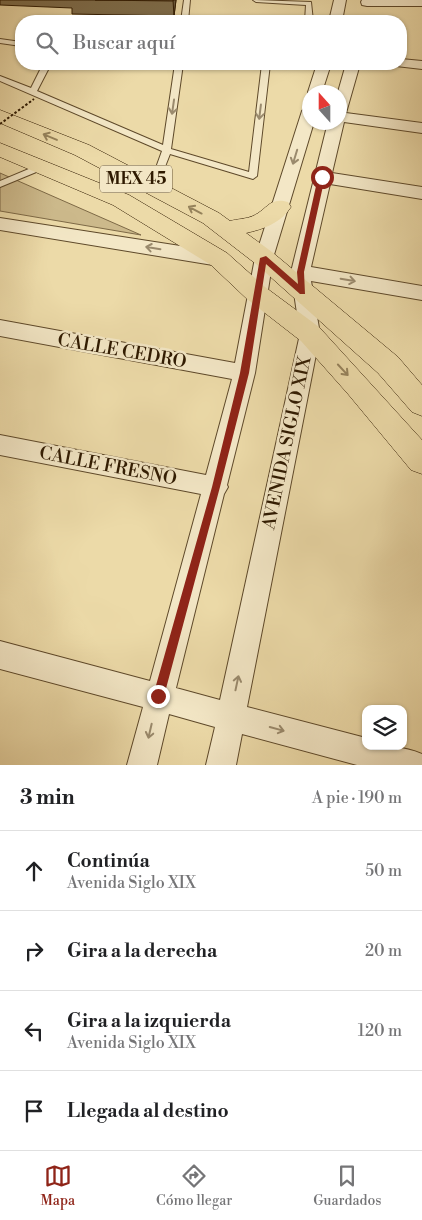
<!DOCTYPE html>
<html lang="es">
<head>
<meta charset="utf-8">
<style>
  :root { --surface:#fff; --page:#f2f2f2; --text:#202124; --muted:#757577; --line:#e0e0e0; --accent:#8f2418 }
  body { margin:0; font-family:"Libre Bodoni",serif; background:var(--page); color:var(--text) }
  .controls { position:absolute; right:15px; bottom:15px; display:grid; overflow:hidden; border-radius:10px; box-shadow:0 1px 4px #0004 }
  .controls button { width:45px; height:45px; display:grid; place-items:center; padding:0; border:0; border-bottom:1px solid var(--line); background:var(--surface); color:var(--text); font:25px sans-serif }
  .compass { position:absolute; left:302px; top:85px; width:45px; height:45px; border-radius:50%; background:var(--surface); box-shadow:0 1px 4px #0004; rotate:339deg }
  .stop { position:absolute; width:15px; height:15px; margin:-11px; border:4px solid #8f2418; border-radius:50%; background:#fff }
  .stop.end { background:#8f2418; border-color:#fff; box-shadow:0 1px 5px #0008 }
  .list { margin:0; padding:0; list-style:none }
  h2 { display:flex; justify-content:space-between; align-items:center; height:65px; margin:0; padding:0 20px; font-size:21px }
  h2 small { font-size:16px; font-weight:400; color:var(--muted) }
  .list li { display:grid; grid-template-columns:32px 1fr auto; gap:15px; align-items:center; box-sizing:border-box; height:80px; padding:0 20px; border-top:1px solid var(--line) }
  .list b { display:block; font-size:19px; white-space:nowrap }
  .list p { margin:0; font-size:16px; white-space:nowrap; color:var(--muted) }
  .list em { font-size:16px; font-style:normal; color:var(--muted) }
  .icon { flex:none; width:28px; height:28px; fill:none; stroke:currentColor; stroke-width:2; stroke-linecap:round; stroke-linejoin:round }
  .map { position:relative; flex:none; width:422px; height:765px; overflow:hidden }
  .search { position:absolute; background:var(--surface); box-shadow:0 1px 4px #0004; left:15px; right:15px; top:15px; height:55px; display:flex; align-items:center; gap:12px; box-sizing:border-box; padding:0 18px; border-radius:20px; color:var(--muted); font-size:19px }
  .sheet { height:385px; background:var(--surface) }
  nav { display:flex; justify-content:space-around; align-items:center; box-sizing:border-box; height:70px; border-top:1px solid var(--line); background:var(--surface); font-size:14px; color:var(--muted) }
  nav a { display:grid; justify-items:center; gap:2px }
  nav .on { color:var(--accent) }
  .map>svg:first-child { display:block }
  .green { fill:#ccb98b; stroke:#7d6946 }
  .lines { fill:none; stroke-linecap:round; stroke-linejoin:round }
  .lane-casing { stroke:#5e492a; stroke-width:2 }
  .street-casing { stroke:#5e492a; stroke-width:2 }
  .primary-casing { stroke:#2e1900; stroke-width:1 }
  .lane { fill:#f3e7c6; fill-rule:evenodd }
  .street { fill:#f3e7c6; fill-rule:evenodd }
  .primary { fill:#ecdaa8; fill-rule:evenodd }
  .path-bridge { stroke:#2e1900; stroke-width:2; stroke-dasharray:2.5 2; stroke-linecap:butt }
  .wall { fill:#7d6c4b; stroke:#2e1900 }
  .shaded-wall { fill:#66583d; stroke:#2e1900 }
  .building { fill:#917d57; stroke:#2e1900 }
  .oneway { stroke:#9a8a6d }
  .oneway2 { stroke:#96835c }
  .route { fill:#8f2418 }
  .labels { text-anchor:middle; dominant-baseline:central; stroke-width:5; stroke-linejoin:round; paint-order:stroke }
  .shield { fill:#f3e7c6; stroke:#69573b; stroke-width:1 }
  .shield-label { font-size:16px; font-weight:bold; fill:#2e1900 }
  .street-label { font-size:18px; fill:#2e1900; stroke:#f3e7c6 }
</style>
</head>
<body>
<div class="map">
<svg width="422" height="765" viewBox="0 0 422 765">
  <rect width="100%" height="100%" fill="#ecdaa8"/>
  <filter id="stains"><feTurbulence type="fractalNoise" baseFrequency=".004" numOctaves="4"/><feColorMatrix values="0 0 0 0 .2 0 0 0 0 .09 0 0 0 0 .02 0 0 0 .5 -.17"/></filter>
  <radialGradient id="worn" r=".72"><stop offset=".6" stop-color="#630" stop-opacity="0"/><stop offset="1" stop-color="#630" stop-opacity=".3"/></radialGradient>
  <path class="green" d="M0 173 141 235 0 211Z"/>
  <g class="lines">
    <defs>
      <path id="lane" d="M184 0H190L188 21H181Z
        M253 0 311 2 313 21H305L306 5 256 2Z
        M68 16 141 19 145 21H64L66 17Z
        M0 39 21 42V46L0 43Z
        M43 64H51L37 91 163 145 175 64H183L171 149 249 172 262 64H270L257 176 253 179 170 154 157 187 156 189H150L149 187 162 151 0 81V76L31 88Z
        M43 163 46 164V168L0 187V181Z"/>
      <path id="street" d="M334 0H346L342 21H329Z
        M362 0H422V6H367L362 5 361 2Z
        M401 59 422 61V69L396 66 394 64H401Z
        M317 64H331L322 92H310V95L308 92Z
        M346 64H360L346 113 422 123V133L344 122 332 173 422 187V199L330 184 311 267 422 286V300L311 281 320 334 247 707 366 738V746C386 746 403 746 422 754V765H357L242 734 236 765H206L215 727 169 714 157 765H127L143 707 0 669V641L150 681 201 494 0 455V435L206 475 232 379 0 336V320L235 363 255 258 302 111 305 108 310 107V122H314L273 258 255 373 227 485 228 487 224 494 176 688 220 700 300 334 291 272 328 122H340V92H338Z
        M0 218 219 252 226 254 228 259 226 264 219 266 0 230Z"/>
      <path id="primary" d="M0 110 89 145 219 213 230 221C237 219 247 219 253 216 268 209 269 197 288 202L291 207C281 223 264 229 246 233L272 252 398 357 422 385V416L412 412 378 373 256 264 203 223 75 155 0 123Z
        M0 143 129 195 227 253 265 287 319 327 422 440V474L411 470 348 394 301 341 247 299 211 265 113 205 0 157Z"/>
    </defs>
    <use href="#lane" class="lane-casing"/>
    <use href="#street" class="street-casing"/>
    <use href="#primary" class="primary-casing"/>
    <use href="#lane" class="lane"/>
    <use href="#street" class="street"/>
    <use href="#primary" class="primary"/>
    <path class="path-bridge" d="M0 124 34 99"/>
  </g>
  <path class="wall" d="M0 0H176L174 16 72 14V8L0 5Z"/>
  <path class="shaded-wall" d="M173 0H176L174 16Z"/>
  <path class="building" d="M95 0H173V1Z"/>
  <defs><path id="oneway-shaft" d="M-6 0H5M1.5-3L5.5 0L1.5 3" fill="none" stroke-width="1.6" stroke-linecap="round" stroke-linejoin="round" transform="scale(1.25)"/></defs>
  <g class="oneway">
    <use href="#oneway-shaft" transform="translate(173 107) rotate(98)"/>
    <use href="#oneway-shaft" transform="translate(260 112) rotate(97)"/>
    <use href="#oneway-shaft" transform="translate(295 157) rotate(107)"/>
    <use href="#oneway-shaft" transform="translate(153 248) rotate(-171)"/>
    <use href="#oneway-shaft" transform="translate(348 280) rotate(10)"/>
    <use href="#oneway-shaft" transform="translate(237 683) rotate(-78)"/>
    <use href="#oneway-shaft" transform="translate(277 729) rotate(15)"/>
    <use href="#oneway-shaft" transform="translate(150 731) rotate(103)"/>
  </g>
  <g class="oneway2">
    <use href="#oneway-shaft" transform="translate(50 137) rotate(-157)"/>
    <use href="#oneway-shaft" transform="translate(195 210) rotate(-152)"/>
    <use href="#oneway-shaft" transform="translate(343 370) rotate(47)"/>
  </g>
  <path class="route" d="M322 175 325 177 304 272 305 294H300L266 264 249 373 220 487 164 696 162 700 158 702 155 700 153 696 212 487 240 373 260 258 266 256 298 284 297 272 318 177Z"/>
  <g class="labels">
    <rect class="shield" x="100" y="165.5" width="72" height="27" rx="4"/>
    <g class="shield-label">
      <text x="136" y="179">MEX 45</text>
    </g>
    <g class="street-label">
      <text transform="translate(122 351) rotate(10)">CALLE CEDRO</text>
      <text transform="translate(287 443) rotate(-78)">AVENIDA SIGLO XIX</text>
      <text transform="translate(108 466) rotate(11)">CALLE FRESNO</text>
    </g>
  </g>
  <rect width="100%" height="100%" filter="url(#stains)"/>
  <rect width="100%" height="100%" fill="url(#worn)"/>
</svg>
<div class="controls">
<button><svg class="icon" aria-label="layers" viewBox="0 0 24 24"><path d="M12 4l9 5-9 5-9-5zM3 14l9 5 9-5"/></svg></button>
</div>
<svg class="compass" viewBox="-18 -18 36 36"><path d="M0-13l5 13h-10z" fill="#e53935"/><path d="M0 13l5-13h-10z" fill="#757577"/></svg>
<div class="stop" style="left:322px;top:177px"></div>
<div class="stop end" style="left:158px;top:696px"></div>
<div class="search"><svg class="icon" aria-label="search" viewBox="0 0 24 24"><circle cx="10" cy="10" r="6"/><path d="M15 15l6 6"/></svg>Buscar aquí</div>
</div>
<section class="sheet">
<h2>3 min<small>A pie · 190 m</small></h2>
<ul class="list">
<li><svg class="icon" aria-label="ahead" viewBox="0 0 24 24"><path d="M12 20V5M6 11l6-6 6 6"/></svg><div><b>Continúa</b><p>Avenida Siglo XIX</p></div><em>50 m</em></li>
<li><svg class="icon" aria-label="right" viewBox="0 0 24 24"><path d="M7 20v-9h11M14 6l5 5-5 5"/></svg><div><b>Gira a la derecha</b></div><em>20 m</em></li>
<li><svg class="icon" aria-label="left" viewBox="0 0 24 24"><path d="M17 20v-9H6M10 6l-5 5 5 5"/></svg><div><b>Gira a la izquierda</b><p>Avenida Siglo XIX</p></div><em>120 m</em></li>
<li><svg class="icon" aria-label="arrive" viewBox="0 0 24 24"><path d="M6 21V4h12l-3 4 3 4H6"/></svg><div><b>Llegada al destino</b></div></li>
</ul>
</section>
<nav>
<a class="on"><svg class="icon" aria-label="map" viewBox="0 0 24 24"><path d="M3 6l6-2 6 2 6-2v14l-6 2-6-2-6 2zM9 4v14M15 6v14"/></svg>Mapa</a>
<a><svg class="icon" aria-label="directions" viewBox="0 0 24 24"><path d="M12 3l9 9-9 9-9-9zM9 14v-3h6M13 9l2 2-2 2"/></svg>Cómo llegar</a>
<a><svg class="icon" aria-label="saved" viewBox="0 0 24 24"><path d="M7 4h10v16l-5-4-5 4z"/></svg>Guardados</a>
</nav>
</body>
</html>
